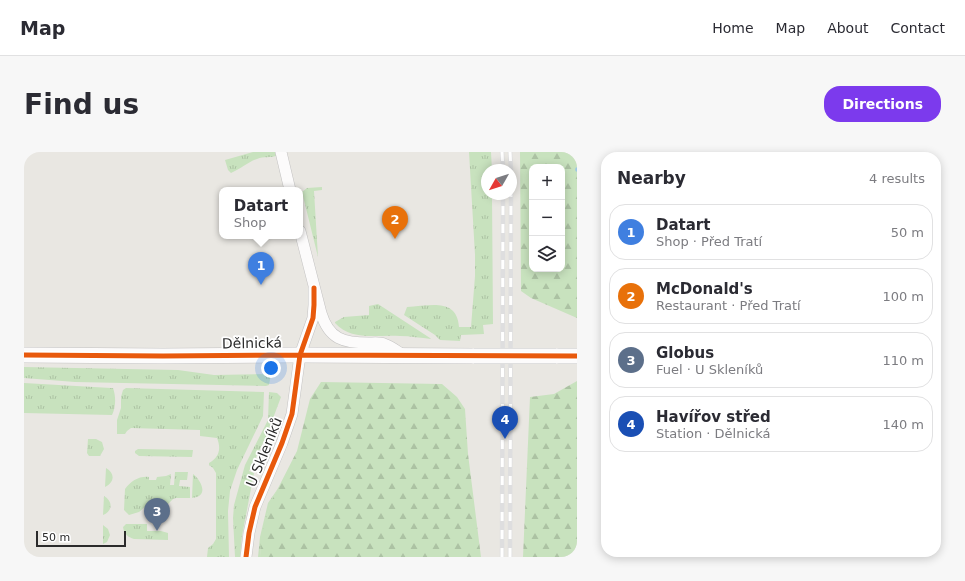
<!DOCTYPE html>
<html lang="en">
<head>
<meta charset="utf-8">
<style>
  :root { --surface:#fff; --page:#f7f7f7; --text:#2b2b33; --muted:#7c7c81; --line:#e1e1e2; --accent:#7c3aed }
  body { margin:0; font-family:"DejaVu Sans",sans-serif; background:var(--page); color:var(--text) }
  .controls { position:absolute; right:12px; top:12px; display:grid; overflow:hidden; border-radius:8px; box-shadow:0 2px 10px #0003 }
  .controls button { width:36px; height:36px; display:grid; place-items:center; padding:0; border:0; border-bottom:1px solid var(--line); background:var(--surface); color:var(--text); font:20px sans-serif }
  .compass { position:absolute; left:457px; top:12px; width:36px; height:36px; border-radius:50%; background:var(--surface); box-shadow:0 2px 10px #0003; rotate:231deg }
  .scale { position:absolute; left:12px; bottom:10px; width:90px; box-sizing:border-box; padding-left:4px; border:2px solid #2b2b2b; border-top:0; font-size:11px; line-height:14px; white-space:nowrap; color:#2b2b2b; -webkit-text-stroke:3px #fff; paint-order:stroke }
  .you { position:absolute; left:247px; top:216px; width:14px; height:14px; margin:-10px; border:3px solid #fff; border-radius:50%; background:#1a73e8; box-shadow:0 0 0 6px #1a73e833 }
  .badge { display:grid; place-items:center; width:26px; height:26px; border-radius:50%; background:var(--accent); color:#fff; font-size:13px; font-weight:700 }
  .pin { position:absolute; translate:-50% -33px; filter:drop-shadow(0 1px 2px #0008) }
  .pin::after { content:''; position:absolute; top:21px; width:14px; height:12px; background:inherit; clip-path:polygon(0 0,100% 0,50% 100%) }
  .popup { position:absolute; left:195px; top:35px; width:84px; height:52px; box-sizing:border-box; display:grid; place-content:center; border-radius:8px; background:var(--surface); filter:drop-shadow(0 1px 3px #0005); font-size:13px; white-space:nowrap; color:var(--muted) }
  .popup b { font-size:15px; color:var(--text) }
  .popup::after { content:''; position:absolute; left:50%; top:100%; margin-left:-8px; border:8px solid transparent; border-top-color:var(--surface) }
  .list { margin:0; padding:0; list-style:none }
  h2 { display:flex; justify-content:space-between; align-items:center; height:52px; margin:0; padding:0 16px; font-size:17px }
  h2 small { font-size:13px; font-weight:400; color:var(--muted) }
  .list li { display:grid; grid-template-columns:26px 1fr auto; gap:12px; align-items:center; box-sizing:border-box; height:56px; margin:0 8px 8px; padding:0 8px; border:1px solid var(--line); border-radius:16px }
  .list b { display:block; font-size:15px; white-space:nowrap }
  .list p { margin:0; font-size:13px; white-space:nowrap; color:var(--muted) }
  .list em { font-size:13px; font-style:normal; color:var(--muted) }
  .icon { flex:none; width:22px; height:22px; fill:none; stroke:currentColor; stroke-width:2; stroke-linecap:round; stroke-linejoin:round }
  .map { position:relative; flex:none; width:553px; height:405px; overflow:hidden; border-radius:16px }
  header { display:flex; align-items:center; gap:24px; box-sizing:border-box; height:56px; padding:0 20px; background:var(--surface); border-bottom:1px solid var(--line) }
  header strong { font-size:19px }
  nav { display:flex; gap:22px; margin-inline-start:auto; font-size:14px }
  .intro { display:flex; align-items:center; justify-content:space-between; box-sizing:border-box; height:96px; padding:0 24px }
  h1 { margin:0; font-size:28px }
  .button { padding:10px 18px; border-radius:16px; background:var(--accent); color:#fff; font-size:14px; font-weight:700 }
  main { display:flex; gap:24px; padding:0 24px }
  aside { flex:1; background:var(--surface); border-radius:16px; box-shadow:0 2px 10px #0003 }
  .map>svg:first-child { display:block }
  .grass { fill:url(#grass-tufts) }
  .forest { fill:url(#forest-firs); fill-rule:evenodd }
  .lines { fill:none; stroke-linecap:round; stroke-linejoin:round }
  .stream { stroke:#9bc8e5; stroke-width:3.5 }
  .street-casing { stroke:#c3c2c2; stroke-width:12 }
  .secondary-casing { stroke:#c3c2c2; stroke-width:16 }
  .street { stroke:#fcfbfb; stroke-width:11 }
  .secondary { stroke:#fcfbfb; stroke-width:15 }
  .rail-casing { stroke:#dededf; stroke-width:4.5 }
  .rail { stroke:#fff; stroke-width:3; stroke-dasharray:9; stroke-linecap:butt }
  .secondary-bridge-casing { stroke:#c3c2c2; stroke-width:16; stroke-linecap:butt }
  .secondary-bridge { stroke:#fcfbfb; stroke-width:15 }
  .cycleway-casing { stroke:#fff; stroke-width:8 }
  .cycleway { stroke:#e8590c; stroke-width:5 }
  .labels { text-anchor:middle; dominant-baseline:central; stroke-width:3.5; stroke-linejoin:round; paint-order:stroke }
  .street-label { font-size:14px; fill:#2b2b2b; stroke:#fff }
</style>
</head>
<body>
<header>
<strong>Map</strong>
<nav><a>Home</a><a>Map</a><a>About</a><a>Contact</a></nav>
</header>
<div class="intro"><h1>Find us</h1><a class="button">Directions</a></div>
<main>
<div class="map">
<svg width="553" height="405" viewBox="0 0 553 405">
  <defs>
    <pattern id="grass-tufts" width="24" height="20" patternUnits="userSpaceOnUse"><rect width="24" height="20" fill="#c8e2be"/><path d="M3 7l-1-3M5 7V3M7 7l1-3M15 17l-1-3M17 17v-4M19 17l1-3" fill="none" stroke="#acc2a3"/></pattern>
    <pattern id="forest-firs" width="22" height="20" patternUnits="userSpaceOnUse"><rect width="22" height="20" fill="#c8e2be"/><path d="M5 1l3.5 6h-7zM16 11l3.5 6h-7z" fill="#acc2a3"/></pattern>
  </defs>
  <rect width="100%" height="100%" fill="#e9e7e2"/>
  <path class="grass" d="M229 0H251L252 4C246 6 240 4 233 7 224 10 217 17 207 21L204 18 201 8Z
    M445 0H467L468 18H463V42H468L469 172 459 173 460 182 437 183 436 189 416 188 411 183 380 163 383 155C405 154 433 145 435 175H447L451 124V103Z
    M298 35V38L290 39 294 105 278 40 283 36Z
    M354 152 406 186 407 187C397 186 386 184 376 184 354 182 328 190 311 171V170L320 165 345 163V154Z
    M0 215 154 218 190 223 247 222 245 233 242 234 51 230 0 226Z
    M0 231 87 236H89C92 244 92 255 88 263L0 261Z
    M102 236 240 240 239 264 213 318 206 339 204 359 205 405H183L184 396 189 392 192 387V321L189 316 185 313V311C196 305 197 296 193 286L176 284V278L107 276 103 279 101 282H93V268L97 256V245L99 238Z
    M245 240 253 241 257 245 242 285 225 319 230 321 218 384 216 405H211L209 366 210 353 221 313 244 268Z
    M64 287H72L78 290 80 297 76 304H65L63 301Z
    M114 297 169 298 168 305 115 304 111 301V299Z
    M82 316C91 321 91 330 81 335Z
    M151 320H164L163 328H156L155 334 166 335V346H152L149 347 144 352 141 353H123L115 360 105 363 100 358 101 337C107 329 115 324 125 325V328H132L133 325 142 324 147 322 146 333H150Z
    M169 322C178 329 185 345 168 346Z
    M255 335C243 358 238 379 236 405H234L236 385 244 351Z
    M80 344C89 349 89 359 79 363Z
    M102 372H123V379H137L144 381V388L110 387C104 385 100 382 99 375Z
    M79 373 84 377 86 383 83 390 79 392Z"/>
  <path class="forest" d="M496 0H553V166L507 146 497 139ZM508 15H538V117H508Z
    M553 229V405H499L506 245 530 242Z
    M297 230 418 232 433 245 441 257 444 302 457 405H236L237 383 247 350 273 299 286 247Z"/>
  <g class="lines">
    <path class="stream" d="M553 17V18"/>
    <defs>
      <path id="street" d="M257 0 266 38
        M276 79 297 161C305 187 319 191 345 191 349 191 356 190 360 192 367 194 374 200 379 203
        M222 405 225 381 231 355 258 291 268 262 276 203 289 166 290 153V136"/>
      <path id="secondary" d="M0 203 139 204 276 203 450 204
        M532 204H553"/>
    </defs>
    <use href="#street" class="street-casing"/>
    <use href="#secondary" class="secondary-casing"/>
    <use href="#street" class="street"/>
    <use href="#secondary" class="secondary"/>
    <defs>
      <path id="rail" d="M478 0 479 18
        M486 0 487 18
        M478 405 479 42
        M486 405 487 33"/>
    </defs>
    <use href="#rail" class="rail-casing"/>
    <use href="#rail" class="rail"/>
    <defs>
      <path id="secondary-bridge" d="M450 204H532"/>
    </defs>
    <use href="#secondary-bridge" class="secondary-bridge-casing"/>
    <use href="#secondary-bridge" class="secondary-bridge"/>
    <defs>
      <path id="cycleway" d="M0 203 139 204 276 203 553 204
        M222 405 225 381 231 355 258 291 268 262 276 203 289 166 290 153V136"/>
    </defs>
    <use href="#cycleway" class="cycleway-casing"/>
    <use href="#cycleway" class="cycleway"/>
  </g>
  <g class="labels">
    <g class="street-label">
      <text transform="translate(228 191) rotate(-1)">Dělnická</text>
      <text transform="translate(240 300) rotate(-68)">U Skleníků</text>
    </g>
  </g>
</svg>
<div class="controls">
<button>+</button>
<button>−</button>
<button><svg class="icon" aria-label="layers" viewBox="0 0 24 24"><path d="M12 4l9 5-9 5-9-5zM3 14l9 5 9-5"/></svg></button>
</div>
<svg class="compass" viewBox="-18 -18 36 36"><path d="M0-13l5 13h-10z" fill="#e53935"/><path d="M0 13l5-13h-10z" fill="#7c7c81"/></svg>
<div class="scale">50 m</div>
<div class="you"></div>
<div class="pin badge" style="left:237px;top:133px;background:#3f7fe0">1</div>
<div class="popup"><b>Datart</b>Shop</div>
<div class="pin badge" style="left:371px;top:87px;background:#e8710a">2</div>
<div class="pin badge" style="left:133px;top:379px;background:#5c6f8a">3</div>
<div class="pin badge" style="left:481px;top:287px;background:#1a4fb4">4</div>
</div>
<aside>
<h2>Nearby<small>4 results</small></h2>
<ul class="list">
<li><span class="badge" style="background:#3f7fe0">1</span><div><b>Datart</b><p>Shop · Před Tratí</p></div><em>50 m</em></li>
<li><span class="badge" style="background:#e8710a">2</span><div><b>McDonald's</b><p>Restaurant · Před Tratí</p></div><em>100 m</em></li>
<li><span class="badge" style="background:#5c6f8a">3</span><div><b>Globus</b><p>Fuel · U Skleníků</p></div><em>110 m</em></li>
<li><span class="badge" style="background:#1a4fb4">4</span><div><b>Havířov střed</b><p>Station · Dělnická</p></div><em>140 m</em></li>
</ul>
</aside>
</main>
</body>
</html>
